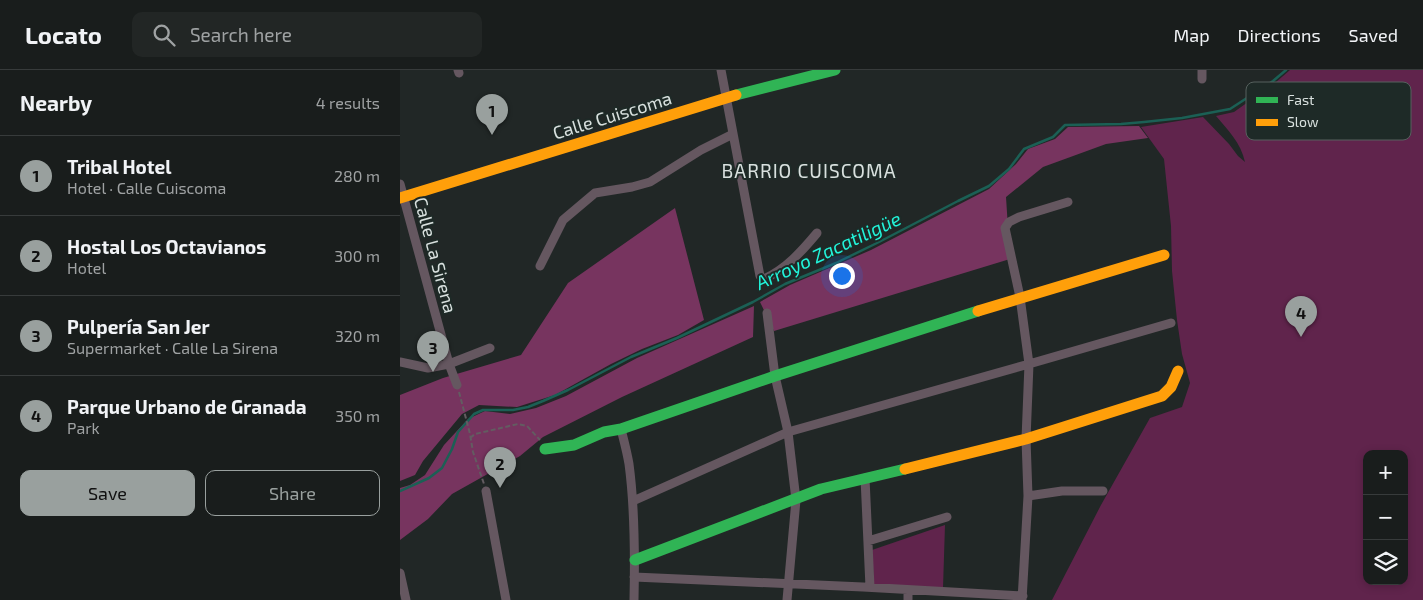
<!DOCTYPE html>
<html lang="en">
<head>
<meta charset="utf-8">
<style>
  :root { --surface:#191d1c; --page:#222625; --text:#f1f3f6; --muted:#9fa2a3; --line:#373b3b; --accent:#99a09e }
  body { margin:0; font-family:"Exo 2",sans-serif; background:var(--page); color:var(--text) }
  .controls { position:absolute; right:15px; bottom:15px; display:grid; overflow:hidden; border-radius:10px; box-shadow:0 2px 8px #0003 }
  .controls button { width:45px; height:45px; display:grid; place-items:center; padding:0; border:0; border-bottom:1px solid var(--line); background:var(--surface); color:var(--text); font:25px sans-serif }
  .you { position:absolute; left:441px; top:205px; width:18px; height:18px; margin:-12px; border:4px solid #fff; border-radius:50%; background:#1a73e8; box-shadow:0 0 0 8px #1a73e833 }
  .badge { display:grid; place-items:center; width:32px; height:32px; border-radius:50%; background:var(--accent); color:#111; font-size:16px; font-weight:700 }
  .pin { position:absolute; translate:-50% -41px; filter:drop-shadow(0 1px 2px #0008) }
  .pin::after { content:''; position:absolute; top:26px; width:18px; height:15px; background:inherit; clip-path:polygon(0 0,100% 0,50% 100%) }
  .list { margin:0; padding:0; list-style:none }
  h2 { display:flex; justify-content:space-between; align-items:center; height:65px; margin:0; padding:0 20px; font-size:21px }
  h2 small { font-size:16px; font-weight:400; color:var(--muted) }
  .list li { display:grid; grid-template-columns:32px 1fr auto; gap:15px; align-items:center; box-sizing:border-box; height:80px; padding:0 20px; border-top:1px solid var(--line) }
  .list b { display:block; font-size:19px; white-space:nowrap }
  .list p { margin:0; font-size:16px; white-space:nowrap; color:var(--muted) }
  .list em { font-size:16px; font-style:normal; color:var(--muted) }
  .actions { display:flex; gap:10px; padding:15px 20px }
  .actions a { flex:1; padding:11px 0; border:1px solid var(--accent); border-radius:10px; text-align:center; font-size:18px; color:var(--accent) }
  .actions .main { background:var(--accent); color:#111 }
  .icon { flex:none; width:28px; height:28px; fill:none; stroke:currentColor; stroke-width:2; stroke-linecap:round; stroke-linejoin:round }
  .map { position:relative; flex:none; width:1023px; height:530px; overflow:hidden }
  header { display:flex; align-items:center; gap:30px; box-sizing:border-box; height:70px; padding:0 25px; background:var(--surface); border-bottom:1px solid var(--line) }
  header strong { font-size:24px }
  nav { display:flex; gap:28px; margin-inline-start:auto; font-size:18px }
  .search { width:350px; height:45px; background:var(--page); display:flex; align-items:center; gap:12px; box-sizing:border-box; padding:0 18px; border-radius:10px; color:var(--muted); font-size:19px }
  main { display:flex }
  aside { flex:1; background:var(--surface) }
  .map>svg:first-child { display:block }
  .green { fill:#60244c; fill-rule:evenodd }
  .forest { fill:#77345f }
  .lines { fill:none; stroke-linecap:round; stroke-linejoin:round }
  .stream { stroke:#1b6055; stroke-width:2.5 }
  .path { stroke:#635c61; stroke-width:2; stroke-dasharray:5 2.5; stroke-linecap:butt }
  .street { stroke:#655760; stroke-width:9 }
  .fast { stroke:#30b455; stroke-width:11 }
  .slow { stroke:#ff9f0a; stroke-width:11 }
  .labels { text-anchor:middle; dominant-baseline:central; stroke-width:4; stroke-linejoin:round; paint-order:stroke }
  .street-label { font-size:18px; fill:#d9e1df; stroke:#1e2a27 }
  .neighbourhood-label { font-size:19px; letter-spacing:1px; fill:#d9e1df; stroke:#1e2a27 }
  .water-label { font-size:19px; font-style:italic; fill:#22f4da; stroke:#1e2a27 }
  .key { fill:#1e2a27; stroke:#56615e; stroke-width:1 }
  .key-label { font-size:14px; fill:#d9e1df }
</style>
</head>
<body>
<header>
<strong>Locato</strong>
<div class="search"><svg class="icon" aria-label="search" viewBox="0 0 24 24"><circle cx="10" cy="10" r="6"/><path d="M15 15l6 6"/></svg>Search here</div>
<nav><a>Map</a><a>Directions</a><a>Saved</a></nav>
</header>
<main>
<aside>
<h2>Nearby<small>4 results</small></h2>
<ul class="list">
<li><span class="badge">1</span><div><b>Tribal Hotel</b><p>Hotel · Calle Cuiscoma</p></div><em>280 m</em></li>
<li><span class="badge">2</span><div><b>Hostal Los Octavianos</b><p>Hotel</p></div><em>300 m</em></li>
<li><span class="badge">3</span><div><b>Pulpería San Jer</b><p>Supermarket · Calle La Sirena</p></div><em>320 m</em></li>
<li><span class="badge">4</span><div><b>Parque Urbano de Granada</b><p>Park</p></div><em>350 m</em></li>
</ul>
<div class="actions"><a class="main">Save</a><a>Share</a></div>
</aside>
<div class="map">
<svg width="1023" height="530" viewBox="0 0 1023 530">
  <rect width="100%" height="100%" fill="#212726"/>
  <path class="green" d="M890 0H1023V530H652L701 435 750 348 782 337 790 313 782 284 777 250 772 201 771 156 764 89 741 57 803 47 829 74 838 86 845 92C841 73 828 60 816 46L834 42 875 13ZM967 384H1004V511H967Z
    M545 455 543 518 474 514 472 480Z"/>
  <path class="forest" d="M739 56 748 68 706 74 643 97 606 127 610 189 374 261 360 232 390 215 471 180 589 119 616 94 628 79 655 69 668 57Z
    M275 138 304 250 278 265 242 279 211 294 155 325 117 337 79 335 62 344 23 391 15 405 0 411V325L43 308 121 285 168 213Z
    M354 236 353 267 222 327 143 367 120 386 52 424 28 449 0 470V418L10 415 25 405 44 375 68 349 85 341 110 344 136 338 166 326 237 288Z"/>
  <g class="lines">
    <path class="stream" d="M0 421 29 408 42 398 52 379 58 362 74 344 83 340H113L128 337 143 331 168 320 231 287 277 268 353 232 385 214 436 193 479 172 558 131 589 116 609 99 624 79 653 67 665 55 721 54 744 52 782 48 830 39 873 11 886 0"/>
    <path class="path" d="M59 322 70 364 73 382 84 414
      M70 368 75 364 118 354 127 356 140 370"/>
    <path class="street" d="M58 0 59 3
      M321 0 360 206 364 209C386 199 402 181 417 163
      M802 9V0
      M0 114 49 294 57 315
      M140 196 163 150 195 123 232 117 250 112 301 80 333 64
      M367 243 375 306 388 362 396 430 387 530
      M0 292 28 298 49 294 90 278
      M221 359C224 371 227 382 229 394 235 439 235 485 234 530
      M465 408 470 517
      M86 421 106 530
      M628 426 662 421H703
      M233 431 388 362 629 294 771 253
      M468 471 547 447
      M0 503 6 530
      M234 507 463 517 623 526
      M508 530V520
      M622 530 628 426 626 369 629 294 620 227 605 158 609 152 619 147 668 132"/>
    <path class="fast" d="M336 25 435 0
      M145 379 174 375 204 362 221 359 375 306 578 241
      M235 490 421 419 505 399"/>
    <path class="slow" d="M0 128 336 25
      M578 241 764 185
      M505 399 626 369 762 326 771 317 778 301"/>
  </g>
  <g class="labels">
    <g class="street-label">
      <text transform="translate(212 45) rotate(-17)">Calle Cuiscoma</text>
      <text transform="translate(36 185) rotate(75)">Calle La Sirena</text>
    </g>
    <g class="neighbourhood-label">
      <text x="409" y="100">BARRIO CUISCOMA</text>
    </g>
    <g class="water-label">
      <text transform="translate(428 180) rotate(-25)">Arroyo Zacatiligüe</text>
    </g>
  </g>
  <rect x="846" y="12" width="165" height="58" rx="8" class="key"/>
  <rect x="856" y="27" width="22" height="6" fill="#30b455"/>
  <rect x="856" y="49" width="22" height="7" fill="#ff9f0a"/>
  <g class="key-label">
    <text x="887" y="35">Fast</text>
    <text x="887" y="57">Slow</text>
  </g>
</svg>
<div class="controls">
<button>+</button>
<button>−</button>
<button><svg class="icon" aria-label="layers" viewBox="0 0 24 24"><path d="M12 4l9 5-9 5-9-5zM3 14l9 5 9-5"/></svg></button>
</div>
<div class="you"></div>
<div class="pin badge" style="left:92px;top:65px">1</div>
<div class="pin badge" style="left:100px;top:418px">2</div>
<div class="pin badge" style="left:33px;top:302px">3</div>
<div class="pin badge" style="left:901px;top:267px">4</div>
</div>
</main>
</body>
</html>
